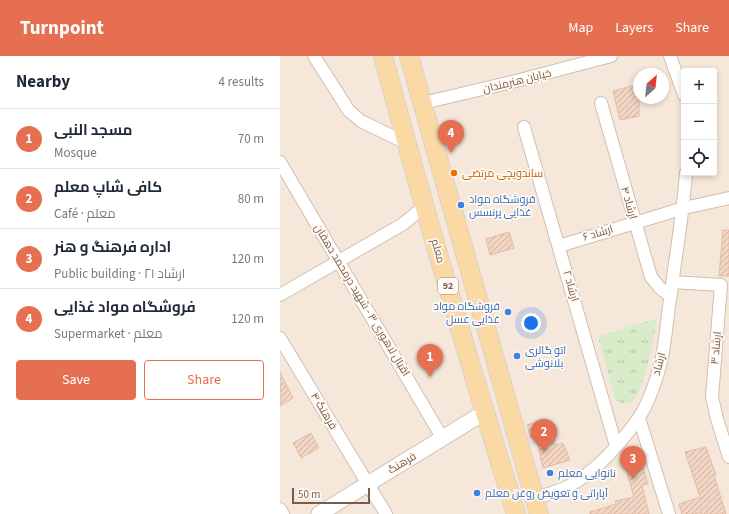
<!DOCTYPE html>
<html lang="en">
<head>
<meta charset="utf-8">
<style>
  :root { --surface:#fff; --page:#f2f2f3; --text:#1f2937; --muted:#747a83; --line:#e0e1e3; --accent:#e76f51 }
  body { margin:0; font-family:"Source Sans 3",Cairo,sans-serif; background:var(--page); color:var(--text) }
  .controls { position:absolute; right:12px; top:12px; display:grid; overflow:hidden; border-radius:4px; box-shadow:0 2px 6px #0003 }
  .controls button { width:36px; height:36px; display:grid; place-items:center; padding:0; border:0; border-bottom:1px solid var(--line); background:var(--surface); color:var(--text); font:20px sans-serif }
  .compass { position:absolute; left:353px; top:12px; width:36px; height:36px; border-radius:50%; background:var(--surface); box-shadow:0 2px 6px #0003; rotate:27deg }
  .scale { position:absolute; left:12px; bottom:10px; width:78px; box-sizing:border-box; padding-left:4px; border:2px solid #7a5c4d; border-top:0; font-size:11px; line-height:14px; white-space:nowrap; color:#7a5c4d; -webkit-text-stroke:3px #fffaf3; paint-order:stroke }
  .you { position:absolute; left:251px; top:267px; width:14px; height:14px; margin:-10px; border:3px solid #fff; border-radius:50%; background:#1a73e8; box-shadow:0 0 0 6px #1a73e833 }
  .badge { display:grid; place-items:center; width:26px; height:26px; border-radius:50%; background:var(--accent); color:#fff; font-size:13px; font-weight:700 }
  .pin { position:absolute; translate:-50% -33px; filter:drop-shadow(0 1px 2px #0008) }
  .pin::after { content:''; position:absolute; top:21px; width:14px; height:12px; background:inherit; clip-path:polygon(0 0,100% 0,50% 100%) }
  .list { margin:0; padding:0; list-style:none }
  h2 { display:flex; justify-content:space-between; align-items:center; height:52px; margin:0; padding:0 16px; font-size:17px }
  h2 small { font-size:13px; font-weight:400; color:var(--muted) }
  .list li { display:grid; grid-template-columns:26px 1fr auto; gap:12px; align-items:center; box-sizing:border-box; height:60px; padding:0 16px; border-top:1px solid var(--line) }
  .list b { display:block; font-size:15px; white-space:nowrap }
  .list p { margin:0; font-size:13px; white-space:nowrap; color:var(--muted) }
  .list em { font-size:13px; font-style:normal; color:var(--muted) }
  .actions { display:flex; gap:8px; padding:12px 16px }
  .actions a { flex:1; padding:9px 0; border:1px solid var(--accent); border-radius:4px; text-align:center; font-size:14px; color:var(--accent) }
  .actions .main { background:var(--accent); color:#fff }
  .icon { flex:none; width:22px; height:22px; fill:none; stroke:currentColor; stroke-width:2; stroke-linecap:round; stroke-linejoin:round }
  .map { position:relative; flex:none; width:449px; height:458px; overflow:hidden }
  header { display:flex; align-items:center; gap:24px; box-sizing:border-box; height:56px; padding:0 20px; background:var(--accent); color:#fff }
  header strong { font-size:19px }
  nav { display:flex; gap:22px; margin-inline-start:auto; font-size:14px }
  main { display:flex }
  aside { flex:1; background:var(--surface) }
  .map>svg:first-child { display:block }
  .residential { fill:#f5e8da; fill-rule:evenodd }
  .park { fill:url(#park-tufts) }
  .building { fill:url(#building-hatch); stroke:#e6bba3 }
  .lines { fill:none; stroke-linecap:round; stroke-linejoin:round }
  .minor-casing { stroke:#d1beb0; stroke-width:14 }
  .tertiary-casing { stroke:#d1beb0; stroke-width:17 }
  .primary-casing { stroke:#dad1cd; stroke-width:20 }
  .minor { stroke:#fff; stroke-width:12 }
  .tertiary { stroke:#fff; stroke-width:15 }
  .primary { stroke:#fbd9a5; stroke-width:18 }
  .food-dot { fill:#e8710a; stroke:#fffaf3; stroke-width:1.5 }
  .shop-dot { fill:#3f7fe0; stroke:#fffaf3; stroke-width:1.5 }
  .labels { text-anchor:middle; dominant-baseline:central; stroke-width:3.5; stroke-linejoin:round; paint-order:stroke }
  .shield { fill:#fffaf3; stroke:#a28b7f; stroke-width:1 }
  .shield-label { font-size:10px; font-weight:bold; fill:#7a5c4d }
  .street-label { font-size:11px; fill:#7a5c4d; stroke:#fffaf3 }
  .food-label { font-size:11px; fill:#c56008; stroke:#fffaf3; text-anchor:start }
  .shop-label { font-size:11px; fill:#366cbe; stroke:#fffaf3; text-anchor:start }
</style>
</head>
<body>
<header>
<strong>Turnpoint</strong>
<nav><a>Map</a><a>Layers</a><a>Share</a></nav>
</header>
<main>
<aside>
<h2>Nearby<small>4 results</small></h2>
<ul class="list">
<li><span class="badge">1</span><div><b>مسجد النبی</b><p>Mosque</p></div><em>70 m</em></li>
<li><span class="badge">2</span><div><b>کافی شاپ معلم</b><p>Café · معلم</p></div><em>80 m</em></li>
<li><span class="badge">3</span><div><b>اداره فرهنگ و هنر</b><p>Public building · ارشاد ۲۱</p></div><em>120 m</em></li>
<li><span class="badge">4</span><div><b>فروشگاه مواد غذایی</b><p>Supermarket · معلم</p></div><em>120 m</em></li>
</ul>
<div class="actions"><a class="main">Save</a><a>Share</a></div>
</aside>
<div class="map">
<svg width="449" height="458" viewBox="0 0 449 458">
  <defs>
    <pattern id="park-tufts" width="24" height="20" patternUnits="userSpaceOnUse"><rect width="24" height="20" fill="#d8ecc9"/><path d="M3 7l-1-3M5 7V3M7 7l1-3M15 17l-1-3M17 17v-4M19 17l1-3" fill="none" stroke="#b4c2a5"/></pattern>
    <pattern id="building-hatch" width="6" height="6" patternUnits="userSpaceOnUse"><rect width="6" height="6" fill="#f3d5c3"/><path d="M-1 1l2-2M0 6l6-6M5 7l2-2" fill="none" stroke="#cab0a1"/></pattern>
  </defs>
  <rect width="100%" height="100%" fill="#fdf6ec"/>
  <path class="residential" d="M0 0H449V458H0ZM404 15H434V117H404ZM359 18H383V42H359Z"/>
  <path class="park" d="M376 263C376 277 363 338 352 346 347 350 340 346 335 344L318 280Z"/>
  <path class="building" d="M359 28V60L340 64 333 35Z
    M443 174H449V220H439Z
    M229 176 234 192 210 199 206 183Z
    M0 316 13 342 0 350Z
    M265 363 268 372 270 371 275 389 283 387 290 404 263 412 256 381 251 382 247 369Z
    M31 377 39 392 21 402 13 387Z
    M426 391 436 419 434 420 446 458H421V456L414 458H402L399 448 420 441 405 396Z
    M359 399 368 428 362 429 369 458H310V456L336 448 335 445 354 441 343 403Z"/>
  <g class="lines">
    <defs>
      <path id="minor" d="M34 0 69 55 81 65 126 87
        M390 0 404 39
        M143 47 232 26 331 0
        M321 47 371 221 380 232 390 240
        M244 71 336 390
        M0 106 163 383
        M279 190 404 152 449 142
        M392 226 441 229 432 341 437 363 449 401
        M0 239 123 168 145 150
        M0 282 106 458
        M359 362 389 458
        M255 442C266 439 278 435 289 430 317 415 340 388 358 363 369 347 376 325 381 306 386 284 387 260 391 237 396 197 403 158 406 117
        M0 453 3 458"/>
      <path id="tertiary" d="M39 458 205 356"/>
      <path id="primary" d="M103 0C144 154 189 306 236 458
        M129 0 259 458"/>
    </defs>
    <use href="#minor" class="minor-casing"/>
    <use href="#tertiary" class="tertiary-casing"/>
    <use href="#primary" class="primary-casing"/>
    <use href="#minor" class="minor"/>
    <use href="#tertiary" class="tertiary"/>
    <use href="#primary" class="primary"/>
  </g>
  <circle class="food-dot" cx="174" cy="117" r="4"/>
  <g class="shop-dot">
    <circle cx="181" cy="149" r="4"/>
    <circle cx="228" cy="256" r="4"/>
    <circle cx="237" cy="300" r="4"/>
    <circle cx="270" cy="417" r="4"/>
    <circle cx="197" cy="437" r="4"/>
  </g>
  <g class="labels">
    <rect class="shield" x="158" y="222" width="20" height="16" rx="3"/>
    <g class="shield-label">
      <text x="168" y="230">92</text>
    </g>
    <g class="street-label">
      <text transform="translate(237 25) rotate(-14)">خیابان هنرمندان</text>
      <text transform="translate(349 147) rotate(74)">ارشاد ۴</text>
      <text transform="translate(318 177) rotate(-17)">ارشاد ۶</text>
      <text transform="translate(158 195) rotate(74)">معلم</text>
      <text transform="translate(291 230) rotate(74)">ارشاد ۲</text>
      <text transform="translate(82 244) rotate(59)">اقبال لاهوری ۳ - شهید درمحمد دهقان</text>
      <text transform="translate(436 292) rotate(-85)">ارشاد ۳</text>
      <text transform="translate(379 308) rotate(-75)">ارشاد</text>
      <text transform="translate(44 355) rotate(59)">فرهنگ ۴</text>
      <text transform="translate(122 407) rotate(-31)">فرهنگ</text>
    </g>
    <g class="food-label">
      <text x="182" y="117">ساندویچی مرتضی</text>
    </g>
    <g class="shop-label">
      <text x="189" y="143">فروشگاه مواد<tspan x="189" dy="13">غذایی پرنسس</tspan></text>
      <text x="220" y="250" text-anchor="end">فروشگاه مواد<tspan x="220" dy="13">غذایی عسل</tspan></text>
      <text x="245" y="294">اتو گالری<tspan x="245" dy="13">بلانوشی</tspan></text>
      <text x="278" y="417">نانوایی معلم</text>
      <text x="205" y="437">آپاراتی و تعویض روغن معلم</text>
    </g>
  </g>
</svg>
<div class="controls">
<button>+</button>
<button>−</button>
<button><svg class="icon" aria-label="locate" viewBox="0 0 24 24"><circle cx="12" cy="12" r="6"/><path d="M12 2v4M12 18v4M2 12h4M18 12h4"/></svg></button>
</div>
<svg class="compass" viewBox="-18 -18 36 36"><path d="M0-13l5 13h-10z" fill="#e53935"/><path d="M0 13l5-13h-10z" fill="#747a83"/></svg>
<div class="scale">50 m</div>
<div class="you"></div>
<div class="pin badge" style="left:150px;top:321px">1</div>
<div class="pin badge" style="left:264px;top:396px">2</div>
<div class="pin badge" style="left:353px;top:423px">3</div>
<div class="pin badge" style="left:171px;top:97px">4</div>
</div>
</main>
</body>
</html>
